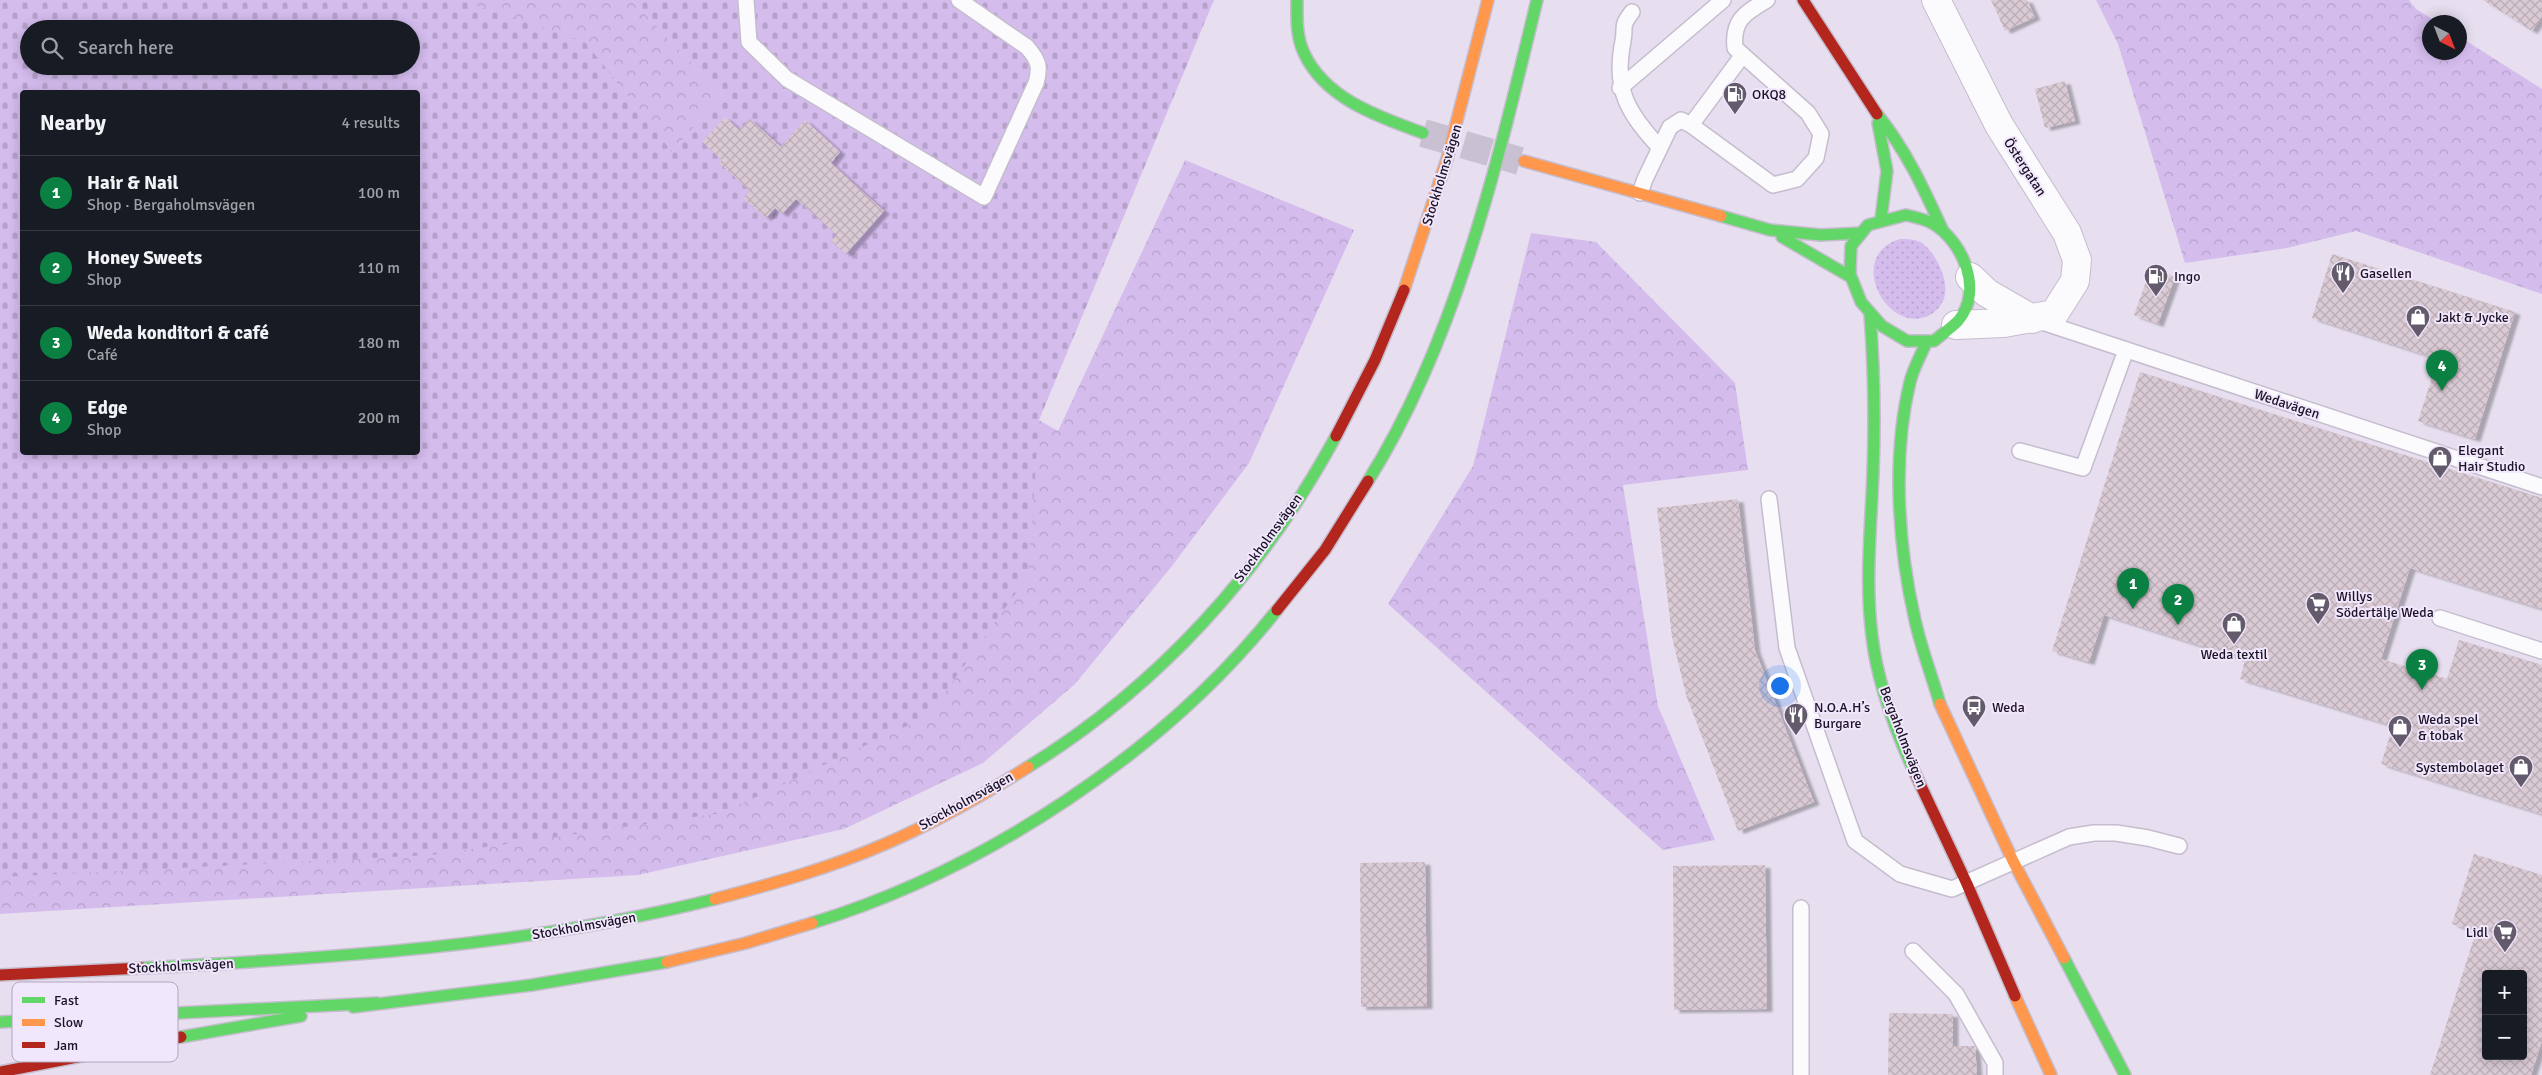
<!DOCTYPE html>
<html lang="en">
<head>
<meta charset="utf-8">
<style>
  :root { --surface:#171b24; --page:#242831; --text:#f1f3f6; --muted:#9ea1a6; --line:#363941; --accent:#0b8043 }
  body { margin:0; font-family:Signika,sans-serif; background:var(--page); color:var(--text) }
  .controls { position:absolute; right:15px; bottom:15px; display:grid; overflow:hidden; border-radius:5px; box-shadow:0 2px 12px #0003 }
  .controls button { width:45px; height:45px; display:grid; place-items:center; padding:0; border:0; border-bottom:1px solid var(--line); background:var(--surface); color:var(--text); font:25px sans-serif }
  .compass { position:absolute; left:2422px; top:15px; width:45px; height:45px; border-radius:50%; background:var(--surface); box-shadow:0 2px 12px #0003; rotate:138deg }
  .you { position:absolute; left:1779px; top:685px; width:18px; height:18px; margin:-12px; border:4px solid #fff; border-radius:50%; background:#1a73e8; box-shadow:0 0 0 8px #1a73e833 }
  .badge { display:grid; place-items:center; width:32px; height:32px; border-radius:50%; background:var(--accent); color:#fff; font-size:16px; font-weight:700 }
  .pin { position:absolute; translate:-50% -41px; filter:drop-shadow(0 1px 2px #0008) }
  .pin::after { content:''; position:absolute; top:26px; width:18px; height:15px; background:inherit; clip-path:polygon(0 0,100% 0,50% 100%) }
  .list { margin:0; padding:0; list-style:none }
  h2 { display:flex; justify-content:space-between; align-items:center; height:65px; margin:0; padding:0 20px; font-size:21px }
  h2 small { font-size:16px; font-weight:400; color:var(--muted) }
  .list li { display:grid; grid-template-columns:32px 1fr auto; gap:15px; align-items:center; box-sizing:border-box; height:75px; padding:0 20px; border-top:1px solid var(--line) }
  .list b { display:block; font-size:19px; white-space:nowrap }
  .list p { margin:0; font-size:16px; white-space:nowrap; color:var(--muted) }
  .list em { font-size:16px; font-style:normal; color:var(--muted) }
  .icon { flex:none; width:28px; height:28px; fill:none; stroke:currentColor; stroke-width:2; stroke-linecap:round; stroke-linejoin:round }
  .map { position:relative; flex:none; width:2542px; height:1075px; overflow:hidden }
  .search { position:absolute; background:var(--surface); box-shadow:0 2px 12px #0003; left:20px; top:20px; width:400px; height:55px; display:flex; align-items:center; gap:12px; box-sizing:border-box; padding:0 18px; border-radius:28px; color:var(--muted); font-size:19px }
  .panel { position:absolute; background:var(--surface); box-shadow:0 2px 12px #0003; left:20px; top:90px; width:400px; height:365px; border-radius:5px }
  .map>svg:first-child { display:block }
  .grass { fill:url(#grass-dots) }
  .forest { fill:url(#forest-crowns); fill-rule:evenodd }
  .cemetery { fill:url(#cemetery-stones); fill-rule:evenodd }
  .building { fill:url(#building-cross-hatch); fill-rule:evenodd; filter:url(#shadow) }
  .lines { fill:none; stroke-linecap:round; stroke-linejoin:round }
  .secondary-tunnel { stroke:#c9c0d2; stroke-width:28; stroke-dasharray:28 14; stroke-linecap:butt }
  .lane-casing { stroke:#c5bdce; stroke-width:18 }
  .street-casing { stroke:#c5bdce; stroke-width:30 }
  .fast-casing { stroke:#c5bdce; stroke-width:14 }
  .slow-casing { stroke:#c5bdce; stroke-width:14 }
  .jam-casing { stroke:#c5bdce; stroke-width:14 }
  .lane { stroke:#fbfafd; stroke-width:15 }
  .street { stroke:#fbfafd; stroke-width:28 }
  .fast { stroke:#63d668; stroke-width:11 }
  .slow { stroke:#ff974d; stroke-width:11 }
  .jam { stroke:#b3261e; stroke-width:11 }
  .labels { text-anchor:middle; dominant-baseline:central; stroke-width:4; stroke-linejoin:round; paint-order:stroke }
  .poi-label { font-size:14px; fill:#1c1225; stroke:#f1e7fd; text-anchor:start }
  .street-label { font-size:14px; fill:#1c1225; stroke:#f1e7fd }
  .key { fill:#f1e7fd; stroke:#b1a7bc; stroke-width:1 }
  .key-label { font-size:14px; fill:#1c1225 }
</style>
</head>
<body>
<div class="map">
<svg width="2542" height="1075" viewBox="0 0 2542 1075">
  <defs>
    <pattern id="grass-dots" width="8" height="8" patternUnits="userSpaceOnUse" patternTransform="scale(1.25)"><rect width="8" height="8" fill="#d4bced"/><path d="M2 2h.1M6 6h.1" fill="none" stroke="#b5a1cb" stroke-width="1.8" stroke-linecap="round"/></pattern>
    <pattern id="forest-crowns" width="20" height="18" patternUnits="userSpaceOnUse" patternTransform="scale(1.25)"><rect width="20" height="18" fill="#d4bced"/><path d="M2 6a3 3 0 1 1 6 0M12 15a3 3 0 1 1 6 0" fill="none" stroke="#b5a1cb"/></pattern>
    <pattern id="cemetery-stones" width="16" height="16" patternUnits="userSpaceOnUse" patternTransform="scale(1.25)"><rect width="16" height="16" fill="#d4bced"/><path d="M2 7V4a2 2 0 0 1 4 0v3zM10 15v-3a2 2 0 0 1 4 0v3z" fill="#b5a1cb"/></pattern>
    <pattern id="building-cross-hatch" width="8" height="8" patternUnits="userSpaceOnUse" patternTransform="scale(1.25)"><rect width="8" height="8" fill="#dacad4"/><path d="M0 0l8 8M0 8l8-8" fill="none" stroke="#baacb6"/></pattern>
    <filter id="shadow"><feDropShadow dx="5.5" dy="3" stdDeviation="1" flood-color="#0004"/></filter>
  </defs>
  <rect width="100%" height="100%" fill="#e7dff0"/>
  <path class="grass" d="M1900 239C1908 239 1915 239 1922 243 1935 252 1948 278 1945 294 1944 303 1937 311 1930 315 1888 337 1844 256 1900 239Z"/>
  <path class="forest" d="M0 0H632L722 95 672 152 840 306 1058 431 1185 160 1354 230 1249 463 1172 566 1075 684 983 763 844 829 638 875 0 914ZM29 29H411V66H29ZM22 92H418V452H22Z
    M2096 0H2409L2416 9 2437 22H2430V52H2460V37L2542 89V294L2356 231 2287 248 2185 263 2118 44Z
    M1531 233 1596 242 1735 383 1748 470 1623 485 1658 706 1715 840 1663 850 1388 604 1473 466Z"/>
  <path class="cemetery" d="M0 0H459L585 42 672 152 722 95 632 0H1214L1039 420 1028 576 928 716 722 813 430 855 0 877ZM29 29H411V66H29ZM22 92H418V452H22Z"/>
  <path class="building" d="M1991 0H2027L2035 17 2005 31Z
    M2483 0H2542V16L2532 31Z
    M2065 81 2075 121 2045 128 2035 89Z
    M725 117 739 130 750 119 781 147 805 120 840 152 831 163 884 211 846 254 831 241 837 235 796 199 782 214 775 208 766 218 743 198 750 191 719 163 722 160 702 142Z
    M2332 254 2515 312 2475 439 2418 421 2438 359 2312 318Z
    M2151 268 2175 277 2158 324 2134 315Z
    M2140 372 2542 498V609L2410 568 2381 659 2447 679 2459 640 2542 665V814L2381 764 2393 726 2240 679 2245 660 2104 615 2089 662 2052 651Z
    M1738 499 1755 650 1814 802 1738 831 1686 695 1672 637 1657 508Z
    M2474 854 2542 875V1041L2531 1075H2430L2476 932 2452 924ZM2486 974H2523V1056H2486Z
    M1425 862 1427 1006 1361 1007 1360 863Z
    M1765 865 1767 1009 1674 1010 1673 866Z
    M1889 1013 1953 1014V1046H1975L1977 1075H1888Z"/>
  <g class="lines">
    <path class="secondary-tunnel" d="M1423 133 1520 161"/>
    <defs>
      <path id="lane" d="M746 0 749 42 787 79 984 197 1036 83C1041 66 1038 60 1027 47L959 0
        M1632 12C1620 28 1626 24 1623 41 1613 90 1628 113 1660 148
        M1620 88 1723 0
        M1691 125 1742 56
        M1640 193 1645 179 1670 127 1681 120 1691 125 1773 185 1797 179 1816 158 1821 134 1808 113 1735 48C1732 20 1745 13 1767 0
        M2039 321 2542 487
        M2020 451 2083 468 2126 350
        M1769 499 1787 648 1855 841 1900 874 1952 889 2069 837 2094 833H2116L2148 838 2179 846
        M2440 618 2542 651
        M1913 951 1956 994 1995 1063V1075
        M1801 1075V908"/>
      <path id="street" d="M1936 0 1999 125 2067 233 2077 260 2075 281 2054 314 2004 323 1956 325
        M1970 277 1987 293 2032 319"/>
      <path id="fast" d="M1297 0C1297 18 1296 36 1304 53 1325 99 1379 117 1423 133
        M1877 114C1906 150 1924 189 1943 231
        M1878 123 1887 171 1881 219
        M1906 215C1915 217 1924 219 1932 223 1963 241 1984 291 1958 321 1951 328 1941 335 1934 341H1907L1882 326 1861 302 1850 274 1851 246 1868 225Z
        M1721 216 1770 230 1821 235 1861 233
        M1782 237 1849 276
        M1870 314C1874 367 1875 420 1873 473 1871 527 1865 582 1872 636 1877 682 1894 727 1913 769
        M1926 343C1921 355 1913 369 1910 382 1892 456 1898 546 1915 620 1921 648 1932 676 1940 704
        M1368 481C1457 339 1498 161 1537 0
        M1028 767C1159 686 1263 571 1336 436
        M812 923C985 870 1164 752 1277 610
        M2064 958 2125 1075
        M142 968C335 958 527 946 715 899
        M353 1007 532 985 667 962
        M0 1022 377 1003
        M181 1037 301 1016"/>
      <path id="slow" d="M1524 161 1721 216
        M1404 290 1447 159 1488 0
        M1940 704 2013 861 2064 958
        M715 899C772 884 830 868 885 844 934 823 983 795 1028 767
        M667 962 746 943 812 923
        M2015 996 2051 1075"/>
      <path id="jam" d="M1803 0 1877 114
        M1336 436 1375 360 1404 290
        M1277 610 1325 550 1368 481
        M1913 769 1967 884 2015 996
        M0 975 142 968
        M0 1072 181 1037"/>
    </defs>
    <use href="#lane" class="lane-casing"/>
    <use href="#street" class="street-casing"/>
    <use href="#fast" class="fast-casing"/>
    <use href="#slow" class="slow-casing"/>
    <use href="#jam" class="jam-casing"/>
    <use href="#lane" class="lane"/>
    <use href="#street" class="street"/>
    <use href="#fast" class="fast"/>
    <use href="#slow" class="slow"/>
    <use href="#jam" class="jam"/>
  </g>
  <defs>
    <symbol id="fuel-pin" viewBox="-11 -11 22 30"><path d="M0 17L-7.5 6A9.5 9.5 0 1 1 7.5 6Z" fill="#635a6c" stroke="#f1e7fd"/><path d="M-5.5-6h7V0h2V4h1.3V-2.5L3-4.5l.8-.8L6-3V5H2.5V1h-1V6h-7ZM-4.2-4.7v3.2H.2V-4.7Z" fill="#fff"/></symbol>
    <symbol id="restaurant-pin" viewBox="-11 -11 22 30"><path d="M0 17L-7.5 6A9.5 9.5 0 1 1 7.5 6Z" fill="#635a6c" stroke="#f1e7fd"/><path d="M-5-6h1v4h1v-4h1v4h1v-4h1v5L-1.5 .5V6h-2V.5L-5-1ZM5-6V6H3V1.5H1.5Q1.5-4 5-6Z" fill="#fff"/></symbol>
    <symbol id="shop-pin" viewBox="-11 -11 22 30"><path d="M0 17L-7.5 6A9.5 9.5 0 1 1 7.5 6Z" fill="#635a6c" stroke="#f1e7fd"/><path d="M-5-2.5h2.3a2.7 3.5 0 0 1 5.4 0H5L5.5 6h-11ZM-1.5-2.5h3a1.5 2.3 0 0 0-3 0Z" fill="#fff"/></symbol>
    <symbol id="supermarket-pin" viewBox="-11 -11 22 30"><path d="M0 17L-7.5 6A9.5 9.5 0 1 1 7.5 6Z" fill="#635a6c" stroke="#f1e7fd"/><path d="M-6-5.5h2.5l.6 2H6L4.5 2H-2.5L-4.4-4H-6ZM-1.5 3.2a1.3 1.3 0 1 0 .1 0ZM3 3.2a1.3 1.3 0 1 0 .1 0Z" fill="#fff"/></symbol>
    <symbol id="bus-pin" viewBox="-11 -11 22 30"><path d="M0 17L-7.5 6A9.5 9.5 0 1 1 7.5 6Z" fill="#635a6c" stroke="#f1e7fd"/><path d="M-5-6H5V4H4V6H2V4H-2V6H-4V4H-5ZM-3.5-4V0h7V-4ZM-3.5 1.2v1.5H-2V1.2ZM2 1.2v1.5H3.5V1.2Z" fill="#fff"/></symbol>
  </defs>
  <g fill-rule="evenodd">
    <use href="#fuel-pin" x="1721" y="80" width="28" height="38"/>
    <use href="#restaurant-pin" x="2329" y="259" width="28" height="38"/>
    <use href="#fuel-pin" x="2142" y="262" width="28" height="38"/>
    <use href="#shop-pin" x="2404" y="303" width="28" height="38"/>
    <use href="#shop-pin" x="2426" y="444" width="28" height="38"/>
    <use href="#supermarket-pin" x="2304" y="590" width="28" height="38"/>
    <use href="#shop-pin" x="2220" y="610" width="28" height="38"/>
    <use href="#bus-pin" x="1960" y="693" width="28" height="38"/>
    <use href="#restaurant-pin" x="1782" y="701" width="28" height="38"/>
    <use href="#shop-pin" x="2386" y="713" width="28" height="38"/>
    <use href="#shop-pin" x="2507" y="753" width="28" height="38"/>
    <use href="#supermarket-pin" x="2491" y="918" width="28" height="38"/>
  </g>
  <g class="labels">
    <g class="poi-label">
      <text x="1752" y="94">OKQ8</text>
      <text x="2360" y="273">Gasellen</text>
      <text x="2174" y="276">Ingo</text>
      <text x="2436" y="317">Jakt &amp; Jycke</text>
      <text x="2458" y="450">Elegant<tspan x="2458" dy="16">Hair Studio</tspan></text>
      <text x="2336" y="596">Willys<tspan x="2336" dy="16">Södertälje Weda</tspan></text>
      <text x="2234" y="654" text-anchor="middle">Weda textil</text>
      <text x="1814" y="707">N.O.A.H’s<tspan x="1814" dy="16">Burgare</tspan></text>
      <text x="1992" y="707">Weda</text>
      <text x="2418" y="719">Weda spel<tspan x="2418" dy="16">&amp; tobak</tspan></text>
      <text x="2504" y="767" text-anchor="end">Systembolaget</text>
      <text x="2488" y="932" text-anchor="end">Lidl</text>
    </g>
    <g class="street-label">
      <text transform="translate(2025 167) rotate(57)">Östergatan</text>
      <text transform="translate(1442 175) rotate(-73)">Stockholmsvägen</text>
      <text transform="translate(2287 404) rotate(18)">Wedavägen</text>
      <text transform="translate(1268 538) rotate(-54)">Stockholmsvägen</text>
      <text transform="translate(1903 737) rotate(69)">Bergaholmsvägen</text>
      <text transform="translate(966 801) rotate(-29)">Stockholmsvägen</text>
      <text transform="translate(584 926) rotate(-10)">Stockholmsvägen</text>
      <text transform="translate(181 966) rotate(-3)">Stockholmsvägen</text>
    </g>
  </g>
  <rect x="12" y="982" width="166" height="80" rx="8" class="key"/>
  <rect x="22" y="997" width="23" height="6" fill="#63d668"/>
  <rect x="22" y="1019" width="23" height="7" fill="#ff974d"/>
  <rect x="22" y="1042" width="23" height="6" fill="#b3261e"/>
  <g class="key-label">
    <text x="54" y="1005">Fast</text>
    <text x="54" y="1027">Slow</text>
    <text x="54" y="1050">Jam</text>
  </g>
</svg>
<div class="controls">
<button>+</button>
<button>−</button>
</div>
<svg class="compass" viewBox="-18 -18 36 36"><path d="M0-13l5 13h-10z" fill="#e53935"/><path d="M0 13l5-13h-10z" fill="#9ea1a6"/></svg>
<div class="you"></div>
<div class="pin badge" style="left:2133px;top:609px">1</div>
<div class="pin badge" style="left:2178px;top:625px">2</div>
<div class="pin badge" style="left:2422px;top:690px">3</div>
<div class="pin badge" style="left:2442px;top:391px">4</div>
<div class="search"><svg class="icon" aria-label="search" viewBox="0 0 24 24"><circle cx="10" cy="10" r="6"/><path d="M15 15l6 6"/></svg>Search here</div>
<section class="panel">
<h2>Nearby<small>4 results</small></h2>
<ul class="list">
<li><span class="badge">1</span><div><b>Hair &amp; Nail</b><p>Shop · Bergaholmsvägen</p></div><em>100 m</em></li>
<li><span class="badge">2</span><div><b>Honey Sweets</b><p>Shop</p></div><em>110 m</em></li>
<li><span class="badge">3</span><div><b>Weda konditori &amp; café</b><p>Café</p></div><em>180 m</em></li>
<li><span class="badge">4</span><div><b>Edge</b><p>Shop</p></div><em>200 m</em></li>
</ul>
</section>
</div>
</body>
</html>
